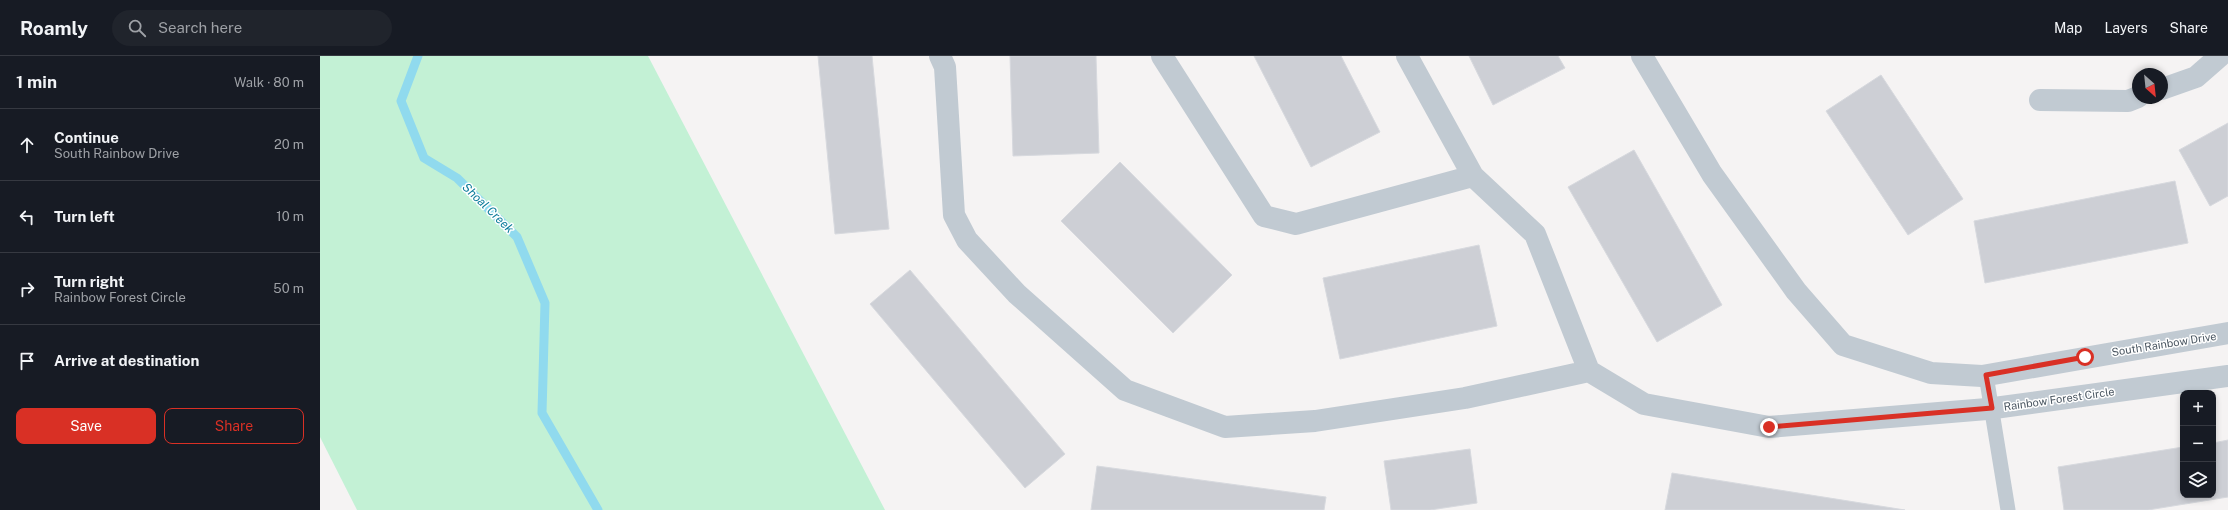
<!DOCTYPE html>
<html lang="en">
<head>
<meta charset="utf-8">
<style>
  :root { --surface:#171b24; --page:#20242c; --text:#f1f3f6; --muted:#9ea1a6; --line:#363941; --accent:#d93025 }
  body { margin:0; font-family:"Public Sans",sans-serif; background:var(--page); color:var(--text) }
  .controls { position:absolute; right:12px; bottom:12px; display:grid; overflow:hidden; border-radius:8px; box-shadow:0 2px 6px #0003 }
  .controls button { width:36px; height:36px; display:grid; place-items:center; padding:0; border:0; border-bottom:1px solid var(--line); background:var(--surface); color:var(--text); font:20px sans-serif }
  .compass { position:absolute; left:1812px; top:12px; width:36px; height:36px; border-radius:50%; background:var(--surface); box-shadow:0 2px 6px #0003; rotate:153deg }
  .stop { position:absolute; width:12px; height:12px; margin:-9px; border:3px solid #d93025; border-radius:50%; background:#fff }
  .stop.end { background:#d93025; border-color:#fff; box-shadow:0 1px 4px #0008 }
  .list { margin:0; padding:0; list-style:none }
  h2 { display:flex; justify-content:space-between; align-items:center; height:52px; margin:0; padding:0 16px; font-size:17px }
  h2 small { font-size:13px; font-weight:400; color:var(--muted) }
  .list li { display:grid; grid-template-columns:26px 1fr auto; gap:12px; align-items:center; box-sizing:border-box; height:72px; padding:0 16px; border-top:1px solid var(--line) }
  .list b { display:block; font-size:15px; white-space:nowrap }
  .list p { margin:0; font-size:13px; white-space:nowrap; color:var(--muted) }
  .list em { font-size:13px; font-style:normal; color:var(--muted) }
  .actions { display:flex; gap:8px; padding:12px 16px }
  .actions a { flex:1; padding:9px 0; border:1px solid var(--accent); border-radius:8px; text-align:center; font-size:14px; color:var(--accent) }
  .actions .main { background:var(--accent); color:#fff }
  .icon { flex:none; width:22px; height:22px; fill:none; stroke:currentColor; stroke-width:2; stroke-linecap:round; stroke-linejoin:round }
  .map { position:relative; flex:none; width:1908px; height:454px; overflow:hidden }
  header { display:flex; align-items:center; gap:24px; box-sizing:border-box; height:56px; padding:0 20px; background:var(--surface); border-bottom:1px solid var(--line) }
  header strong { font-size:19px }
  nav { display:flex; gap:22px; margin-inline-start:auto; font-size:14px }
  .search { width:280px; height:36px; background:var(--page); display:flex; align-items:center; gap:10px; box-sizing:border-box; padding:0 14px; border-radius:22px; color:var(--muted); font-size:15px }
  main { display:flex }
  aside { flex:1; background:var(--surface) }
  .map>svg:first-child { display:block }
  .green { fill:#c3f1d5 }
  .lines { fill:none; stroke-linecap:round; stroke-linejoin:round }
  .stream { stroke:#90daee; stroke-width:9 }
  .building { fill:#cdcfd5; stroke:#d7d9de }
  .lane { stroke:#c1cad2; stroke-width:15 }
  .street { stroke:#c1cad2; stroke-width:22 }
  .route { stroke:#d93025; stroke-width:5 }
  .labels { text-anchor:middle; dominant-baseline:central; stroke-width:3; stroke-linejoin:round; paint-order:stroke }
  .street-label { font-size:11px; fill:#4a5661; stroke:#fff }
  .water-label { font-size:12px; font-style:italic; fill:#0c7c9b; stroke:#fff }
</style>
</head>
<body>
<header>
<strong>Roamly</strong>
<div class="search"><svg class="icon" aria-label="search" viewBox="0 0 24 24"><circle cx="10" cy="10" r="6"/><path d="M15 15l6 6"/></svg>Search here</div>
<nav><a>Map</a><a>Layers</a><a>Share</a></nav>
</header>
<main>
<aside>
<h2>1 min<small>Walk · 80 m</small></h2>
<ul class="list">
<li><svg class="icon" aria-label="ahead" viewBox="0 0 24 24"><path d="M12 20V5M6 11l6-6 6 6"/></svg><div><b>Continue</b><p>South Rainbow Drive</p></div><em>20 m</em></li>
<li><svg class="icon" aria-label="left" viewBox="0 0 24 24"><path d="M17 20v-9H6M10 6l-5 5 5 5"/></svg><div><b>Turn left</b></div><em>10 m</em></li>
<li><svg class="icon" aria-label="right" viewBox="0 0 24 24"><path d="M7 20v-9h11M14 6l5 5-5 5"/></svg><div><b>Turn right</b><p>Rainbow Forest Circle</p></div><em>50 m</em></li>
<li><svg class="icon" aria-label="arrive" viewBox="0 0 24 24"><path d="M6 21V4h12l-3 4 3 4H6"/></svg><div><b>Arrive at destination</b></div></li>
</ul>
<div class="actions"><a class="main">Save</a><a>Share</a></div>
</aside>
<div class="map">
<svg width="1908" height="454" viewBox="0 0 1908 454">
  <rect width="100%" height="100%" fill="#f5f3f3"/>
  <path class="green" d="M0 0H328L565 454H37L0 381Z"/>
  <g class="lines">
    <path class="stream" d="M98 0 81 45 104 102 137 122 197 181 225 247 222 357 278 454"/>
  </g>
  <path class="building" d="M498 0H552L569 173 515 178Z
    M690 0H776L779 97 693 100Z
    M934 0H1021L1060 76 991 111Z
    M1149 0H1238L1245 12 1173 49Z
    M1561 19 1643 143 1588 179 1506 55Z
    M1908 67V140L1890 150 1859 94Z
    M1314 94 1402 249 1337 286 1248 131Z
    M800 106 912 219 853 277 741 165Z
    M1855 125 1868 187 1665 227 1654 165Z
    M1159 189 1177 270 1020 303 1003 222Z
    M590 214 745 398 705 432 550 248Z
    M1908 384V441L1828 454H1744L1738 411 1863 391V439H1893V387Z
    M1150 393 1157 447 1110 454H1071L1064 405Z
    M777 410 1006 441 1004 454H771Z
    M1352 417 1585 454H1345Z"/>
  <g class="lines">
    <path class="lane" d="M1666 319 1688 454"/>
    <path class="street" d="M620 0 625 11 634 159 647 184 697 238 805 334 905 371 995 365 1145 342 1269 315
      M842 0 944 160 976 168 1153 120
      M1087 0 1153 120 1215 178 1269 315
      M1322 0 1392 118 1476 235 1523 289 1611 317 1662 320 1908 277
      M1842 33 1876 21 1900 0
      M1720 44 1808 45 1818 41
      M1269 315 1324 348 1449 371 1667 353 1908 320"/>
  </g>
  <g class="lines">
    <path class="route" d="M1449 371 1672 352 1666 319 1765 301"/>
  </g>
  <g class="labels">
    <g class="street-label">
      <text transform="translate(1844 288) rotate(-9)">South Rainbow Drive</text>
      <text transform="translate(1739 343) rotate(-8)">Rainbow Forest Circle</text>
    </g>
    <g class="water-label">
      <text transform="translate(168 152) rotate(44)">Shoal Creek</text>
    </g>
  </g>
</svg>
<div class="controls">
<button>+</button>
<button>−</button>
<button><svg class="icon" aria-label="layers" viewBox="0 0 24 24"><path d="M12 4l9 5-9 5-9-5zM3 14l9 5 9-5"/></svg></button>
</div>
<svg class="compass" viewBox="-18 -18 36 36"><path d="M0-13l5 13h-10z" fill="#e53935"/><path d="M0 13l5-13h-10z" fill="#9ea1a6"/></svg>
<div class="stop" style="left:1765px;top:301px"></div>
<div class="stop end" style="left:1449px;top:371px"></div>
</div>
</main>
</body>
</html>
